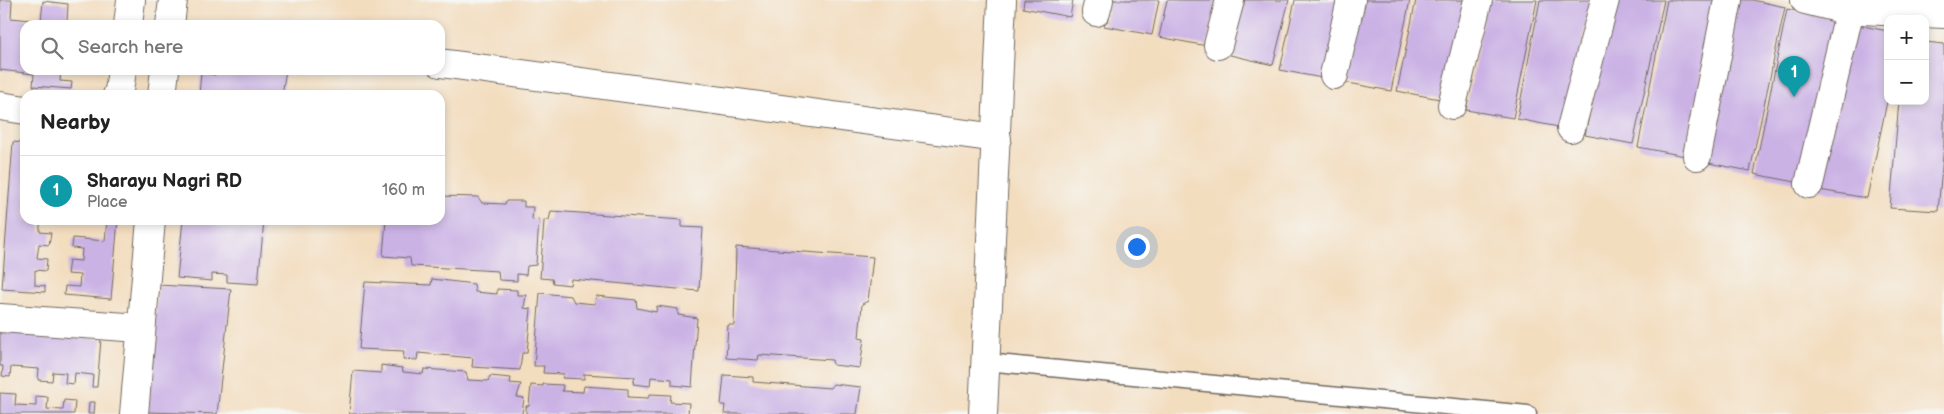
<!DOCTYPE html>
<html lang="en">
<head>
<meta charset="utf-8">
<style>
  :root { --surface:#fff; --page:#f2f2f2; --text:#222; --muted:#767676; --line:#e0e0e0; --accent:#d1495b }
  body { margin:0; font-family:"Balsamiq Sans",sans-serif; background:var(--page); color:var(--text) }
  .controls { position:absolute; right:15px; top:15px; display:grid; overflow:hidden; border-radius:10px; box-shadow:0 2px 8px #0003 }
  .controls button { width:45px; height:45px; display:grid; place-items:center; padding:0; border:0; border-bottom:1px solid var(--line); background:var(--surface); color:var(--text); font:25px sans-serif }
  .you { position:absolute; left:1136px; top:246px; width:18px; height:18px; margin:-12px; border:4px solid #fff; border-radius:50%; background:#1a73e8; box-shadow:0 0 0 8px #1a73e833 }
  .badge { display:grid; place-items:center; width:32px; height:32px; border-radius:50%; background:var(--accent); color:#fff; font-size:16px; font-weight:700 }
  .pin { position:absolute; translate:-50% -41px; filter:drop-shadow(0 1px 2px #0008) }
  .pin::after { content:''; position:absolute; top:26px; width:18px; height:15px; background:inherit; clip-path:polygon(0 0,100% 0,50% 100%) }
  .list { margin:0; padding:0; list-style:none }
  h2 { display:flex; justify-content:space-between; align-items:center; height:65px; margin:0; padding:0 20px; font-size:21px }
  h2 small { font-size:16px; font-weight:400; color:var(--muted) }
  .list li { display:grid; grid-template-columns:32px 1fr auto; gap:15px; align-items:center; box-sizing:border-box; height:70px; padding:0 20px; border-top:1px solid var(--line) }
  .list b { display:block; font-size:19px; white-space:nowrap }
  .list p { margin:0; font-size:16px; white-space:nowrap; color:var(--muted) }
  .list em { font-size:16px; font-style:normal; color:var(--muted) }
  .icon { flex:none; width:28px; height:28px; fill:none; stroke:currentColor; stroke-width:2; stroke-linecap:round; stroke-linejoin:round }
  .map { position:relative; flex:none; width:1944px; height:414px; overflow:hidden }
  .search { position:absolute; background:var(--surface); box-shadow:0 2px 8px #0003; left:20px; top:20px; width:425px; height:55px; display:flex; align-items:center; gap:12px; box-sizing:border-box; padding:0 18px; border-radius:15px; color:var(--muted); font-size:19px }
  .panel { position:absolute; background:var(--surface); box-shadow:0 2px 8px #0003; left:20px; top:90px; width:425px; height:135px; border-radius:15px }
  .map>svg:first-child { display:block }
  .building { fill:#cbb2e5 }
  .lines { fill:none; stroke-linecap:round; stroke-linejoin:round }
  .service-casing { stroke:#71695f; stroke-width:19 }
  .minor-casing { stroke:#71695f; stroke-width:30 }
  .tertiary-casing { stroke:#71695f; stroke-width:30 }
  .service { stroke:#fff; stroke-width:16 }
  .minor { stroke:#fff; stroke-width:28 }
  .tertiary { stroke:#fff; stroke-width:28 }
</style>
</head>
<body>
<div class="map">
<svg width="1944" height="414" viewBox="0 0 1944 414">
  <rect width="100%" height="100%" fill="#f6f6f2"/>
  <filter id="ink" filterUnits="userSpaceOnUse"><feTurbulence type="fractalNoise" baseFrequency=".02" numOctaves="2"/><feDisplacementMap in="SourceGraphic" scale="10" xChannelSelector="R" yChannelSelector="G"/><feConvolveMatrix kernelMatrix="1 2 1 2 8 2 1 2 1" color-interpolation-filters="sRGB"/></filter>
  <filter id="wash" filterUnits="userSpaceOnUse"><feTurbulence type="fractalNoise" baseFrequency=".0096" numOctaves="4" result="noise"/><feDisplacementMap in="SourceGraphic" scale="20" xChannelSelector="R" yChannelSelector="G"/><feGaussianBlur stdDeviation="1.12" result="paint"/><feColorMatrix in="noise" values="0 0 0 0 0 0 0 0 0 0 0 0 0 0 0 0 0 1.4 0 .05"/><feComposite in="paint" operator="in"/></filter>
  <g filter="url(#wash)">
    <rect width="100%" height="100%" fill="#f3ddbf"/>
    <g id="blocks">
      <path class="building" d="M0 0H12L11 18 41 21 43 1 68 4 67 22 73 23V25H25V70H61L60 81 72 82 71 89 33 86 34 74 0 70Z
        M1024 0H1073L1070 17 1023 8Z
        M1109 0H1159L1152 35 1104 26Z
        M1167 0H1216L1207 46 1159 37Z
        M1239 0H1289L1273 65 1226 54Z
        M1295 0H1345L1327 79 1280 70Z
        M1360 0H1410L1391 91 1343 82Z
        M1416 0H1466L1445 100 1397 91Z
        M1487 0H1537L1513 118 1466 110Z
        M1540 0H1591L1564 128 1517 119Z
        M1614 0H1664L1633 144 1585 135Z
        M1667 0H1717L1685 156 1638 147Z
        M1736 0H1752L1785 7 1750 171 1703 162Z
        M1787 9 1835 19 1801 183 1754 174Z
        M1852 24 1888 31V97L1867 198 1819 190Z
        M1925 42 1944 44V145L1938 211 1890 208 1899 101H1925Z
        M216 70H286L282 95H199L201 72 215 75Z
        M13 142 25 143V220H40V232L51 233 49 245 39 244 37 258 47 259 46 271 35 270V285L45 286V292L2 289Z
        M440 196 478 197 482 203 505 204 506 201H524V207H533L532 220 539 219 536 265 527 266 526 275 517 274V281L499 280 498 271 411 266 410 258 383 256 386 220H440Z
        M551 211 682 220V227L703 228 699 291 571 279 570 285 553 283 552 279 540 278 544 221 549 220Z
        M107 220H118L111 299 64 295 65 286 79 287 80 275 67 274 69 260 81 261 82 249 72 248 73 238 105 241Z
        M183 220H264L258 284 227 282V275L212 274V281L177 278Z
        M736 247 873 257 868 301 862 304 859 338 864 339 860 368 833 365 832 360 759 355 758 360 726 358 728 325H734Z
        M432 279 474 284 475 292 497 294V289L517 290V295H526L524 308 531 309 527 353H522L520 370 472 367 473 358 418 353 417 360 403 359 404 351 359 349 365 282 431 285Z
        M158 285 231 289 217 414 146 412Z
        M540 293 571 296 574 302 595 304 596 296 636 300 637 308 656 312 657 306 678 309V315L697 318 692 387 672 385V379L651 377 650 386 633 384 635 377 584 374V379L562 378 564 374 543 373 544 366H534Z
        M0 329 101 339 97 387H92L93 375 75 373 74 384 65 383 66 373 53 372 52 381 38 380 39 369 11 367 10 377 2 376 3 366H0Z
        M381 365 402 368 403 372 423 374 424 369 466 372 468 380 488 381 490 376 511 378 510 383 521 384 517 397 524 398 522 414H349L353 371 381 373Z
        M724 375 753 377V382L830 388 833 384 861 387 857 414H724L725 405H721Z
        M543 384 563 385 562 391 583 392 584 386 628 389V397L648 398 650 394 671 395 670 402 689 403 688 414H526V406H529L531 385 543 386Z
        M0 393 16 394 15 405 36 406V396L48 397 47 409 63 410 64 400 75 401 74 414H0Z
        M89 402H95L94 414H88Z"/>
    </g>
  </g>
  <g filter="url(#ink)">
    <use href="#blocks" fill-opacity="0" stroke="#71695f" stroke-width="1"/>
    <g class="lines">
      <defs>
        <path id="service" d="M986 362 1528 414"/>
        <path id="minor" d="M1805 0 1842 9 1944 14
          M1096 12 1099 0
          M128 25 131 0
          M170 25 173 0
          M1218 45 1230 0
          M440 63 997 138
          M1334 75 1351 0
          M117 95 119 91 122 70
          M162 95 165 70
          M1452 105 1478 0
          M0 106 25 110
          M1571 128 1605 0
          M1697 156 1728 0
          M1809 184 1850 9
          M0 318 140 328
          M134 414 151 220"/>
        <path id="tertiary" d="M983 414 1002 0"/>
      </defs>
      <use href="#service" class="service-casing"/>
      <use href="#minor" class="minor-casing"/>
      <use href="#tertiary" class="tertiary-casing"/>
      <use href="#service" class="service"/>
      <use href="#minor" class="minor"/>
      <use href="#tertiary" class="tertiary"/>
    </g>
  </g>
</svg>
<div class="controls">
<button>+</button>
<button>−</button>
</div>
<div class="you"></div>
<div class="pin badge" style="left:1794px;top:97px;background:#0f9aa8">1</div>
<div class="search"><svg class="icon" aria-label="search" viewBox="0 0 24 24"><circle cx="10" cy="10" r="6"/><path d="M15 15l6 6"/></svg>Search here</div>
<section class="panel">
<h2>Nearby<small></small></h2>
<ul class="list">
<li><span class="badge" style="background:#0f9aa8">1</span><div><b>Sharayu Nagri RD</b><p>Place</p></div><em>160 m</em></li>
</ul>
</section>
</div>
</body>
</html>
